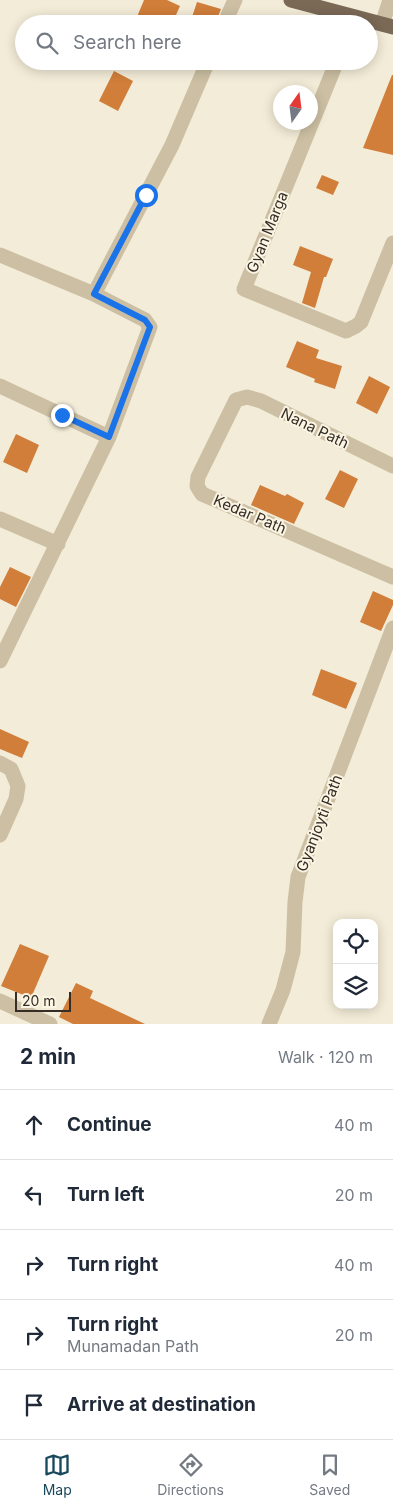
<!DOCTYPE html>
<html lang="en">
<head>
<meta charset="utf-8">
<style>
  :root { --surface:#fff; --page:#f2f2f3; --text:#1f2937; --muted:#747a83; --line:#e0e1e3; --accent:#18485b }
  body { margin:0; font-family:Inter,sans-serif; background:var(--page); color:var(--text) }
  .controls { position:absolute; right:15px; bottom:15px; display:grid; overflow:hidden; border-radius:10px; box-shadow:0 2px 12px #0003 }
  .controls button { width:45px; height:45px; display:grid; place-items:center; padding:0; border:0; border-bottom:1px solid var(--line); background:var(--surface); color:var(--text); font:25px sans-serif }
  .compass { position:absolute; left:273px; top:85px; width:45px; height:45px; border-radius:50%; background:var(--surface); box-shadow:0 2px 12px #0003; rotate:14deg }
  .scale { position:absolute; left:15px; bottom:12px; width:56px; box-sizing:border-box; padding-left:5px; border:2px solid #362e26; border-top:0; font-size:14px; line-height:18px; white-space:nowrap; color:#362e26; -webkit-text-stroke:4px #fbf5e4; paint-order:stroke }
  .stop { position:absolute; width:15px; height:15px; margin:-11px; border:4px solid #1a73e8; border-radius:50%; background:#fff }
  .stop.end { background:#1a73e8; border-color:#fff; box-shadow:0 1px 5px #0008 }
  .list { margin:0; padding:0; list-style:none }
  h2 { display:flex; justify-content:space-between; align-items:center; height:65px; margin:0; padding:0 20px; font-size:21px }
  h2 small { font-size:16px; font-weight:400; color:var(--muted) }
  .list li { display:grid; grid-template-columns:32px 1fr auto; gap:15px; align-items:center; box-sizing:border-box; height:70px; padding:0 20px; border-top:1px solid var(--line) }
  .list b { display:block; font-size:19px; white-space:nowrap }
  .list p { margin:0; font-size:16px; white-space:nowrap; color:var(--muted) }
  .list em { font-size:16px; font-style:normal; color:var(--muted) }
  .icon { flex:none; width:28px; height:28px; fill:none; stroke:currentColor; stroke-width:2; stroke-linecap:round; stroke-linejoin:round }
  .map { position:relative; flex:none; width:393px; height:1024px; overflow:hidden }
  .search { position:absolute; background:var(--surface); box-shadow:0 2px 12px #0003; left:15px; right:15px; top:15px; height:55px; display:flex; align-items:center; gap:12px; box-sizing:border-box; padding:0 18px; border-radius:28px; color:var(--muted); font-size:19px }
  .sheet { height:415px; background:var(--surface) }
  nav { display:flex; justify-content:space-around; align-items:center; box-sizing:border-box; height:70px; border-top:1px solid var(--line); background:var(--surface); font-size:14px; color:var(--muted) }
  nav a { display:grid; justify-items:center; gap:2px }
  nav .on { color:var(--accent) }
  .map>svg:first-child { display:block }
  .building { fill:#d07e39 }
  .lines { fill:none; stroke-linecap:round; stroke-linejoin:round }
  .minor { stroke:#ccbfa3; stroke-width:15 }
  .major { stroke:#7a6955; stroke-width:15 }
  .route { stroke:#1a73e8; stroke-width:6 }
  .labels { text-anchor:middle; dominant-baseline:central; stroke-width:4; stroke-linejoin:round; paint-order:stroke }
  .street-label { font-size:15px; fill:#362e26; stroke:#fbf5e4 }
</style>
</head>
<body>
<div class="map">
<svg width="393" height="1024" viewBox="0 0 393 1024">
  <rect width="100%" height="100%" fill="#f3ecd8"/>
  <path class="building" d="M144 0H167L180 6 172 24H134Z
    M197 2 221 9 215 24 192 17Z
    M114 71 133 81 118 111 99 101Z
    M392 75H393V155L363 148Z
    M322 175 339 182 333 195 316 188Z
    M300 246 333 259 326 277H324L315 308 302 303 311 272 293 265Z
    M297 341 319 350 316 358 342 366 335 389 314 382 315 379 286 367Z
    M369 376 390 387 377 414 356 403Z
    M16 434 39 445 27 473 3 462Z
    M340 470 358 479 344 508 325 499Z
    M260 485 285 496 287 494 304 503 294 524 251 505Z
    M10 567 31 577 16 607 0 599V587Z
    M373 591 393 600V605L381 631 360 622Z
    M321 669 357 683 346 709 312 695Z
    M0 729 29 742 22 758 0 749Z
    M20 944 49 956 31 998 1 986Z
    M76 983 93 991 90 998 145 1024H73L59 1017Z"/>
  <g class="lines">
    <path class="minor" d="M224 24 235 0
      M382 24 390 0
      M337 61 244 289 346 331 356 326 361 322 393 243
      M0 255 94 294
      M0 386 109 437
      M393 466 261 401 247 397 236 400 198 477 197 486 202 494 393 577
      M0 519 58 544
      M0 661 109 437 150 327 145 320 94 294 172 145 208 61
      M0 763 11 769 18 786 16 799 0 835
      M0 1001 50 1024
      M269 1024 283 990 293 952 295 902 298 877 393 628"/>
    <path class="major" d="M291 0 393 27"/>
  </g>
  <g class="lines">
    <path class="route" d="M62 415 109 437 150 327 145 320 94 294 146 195"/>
  </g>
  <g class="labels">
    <g class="street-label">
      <text transform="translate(267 232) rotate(-68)">Gyan Marga</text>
      <text transform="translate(315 428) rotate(26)">Nana Path</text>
      <text transform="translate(250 514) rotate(23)">Kedar Path</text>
      <text transform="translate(319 823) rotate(-69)">Gyanjoyti Path</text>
    </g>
  </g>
</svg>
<div class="controls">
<button><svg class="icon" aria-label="locate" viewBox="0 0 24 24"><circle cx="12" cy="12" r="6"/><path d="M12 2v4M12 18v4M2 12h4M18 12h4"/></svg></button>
<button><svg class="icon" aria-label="layers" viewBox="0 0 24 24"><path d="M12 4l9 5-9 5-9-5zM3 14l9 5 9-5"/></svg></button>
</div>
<svg class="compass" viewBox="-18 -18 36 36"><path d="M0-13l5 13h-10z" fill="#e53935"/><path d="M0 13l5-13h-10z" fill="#747a83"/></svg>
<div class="scale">20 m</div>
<div class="stop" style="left:146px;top:195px"></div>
<div class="stop end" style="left:62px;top:415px"></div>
<div class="search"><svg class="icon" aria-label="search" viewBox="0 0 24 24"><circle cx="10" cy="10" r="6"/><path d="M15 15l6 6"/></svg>Search here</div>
</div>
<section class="sheet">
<h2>2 min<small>Walk · 120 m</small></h2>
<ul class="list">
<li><svg class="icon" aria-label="ahead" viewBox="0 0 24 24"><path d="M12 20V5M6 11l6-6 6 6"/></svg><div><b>Continue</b></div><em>40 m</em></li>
<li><svg class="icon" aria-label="left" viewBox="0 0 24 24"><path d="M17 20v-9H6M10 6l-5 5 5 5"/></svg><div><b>Turn left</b></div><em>20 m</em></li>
<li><svg class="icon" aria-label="right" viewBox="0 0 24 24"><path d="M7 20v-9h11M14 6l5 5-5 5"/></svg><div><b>Turn right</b></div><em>40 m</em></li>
<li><svg class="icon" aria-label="right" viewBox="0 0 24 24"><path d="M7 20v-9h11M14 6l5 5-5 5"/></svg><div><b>Turn right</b><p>Munamadan Path</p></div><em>20 m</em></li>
<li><svg class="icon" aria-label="arrive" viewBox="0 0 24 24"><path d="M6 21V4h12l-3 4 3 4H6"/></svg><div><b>Arrive at destination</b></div></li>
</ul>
</section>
<nav>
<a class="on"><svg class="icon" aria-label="map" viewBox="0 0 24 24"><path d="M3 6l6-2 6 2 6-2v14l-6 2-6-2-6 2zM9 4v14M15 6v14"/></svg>Map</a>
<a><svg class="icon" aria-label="directions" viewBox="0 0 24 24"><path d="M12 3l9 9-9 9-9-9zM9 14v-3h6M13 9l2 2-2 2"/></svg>Directions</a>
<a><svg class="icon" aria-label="saved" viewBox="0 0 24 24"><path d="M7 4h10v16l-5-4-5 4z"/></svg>Saved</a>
</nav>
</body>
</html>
